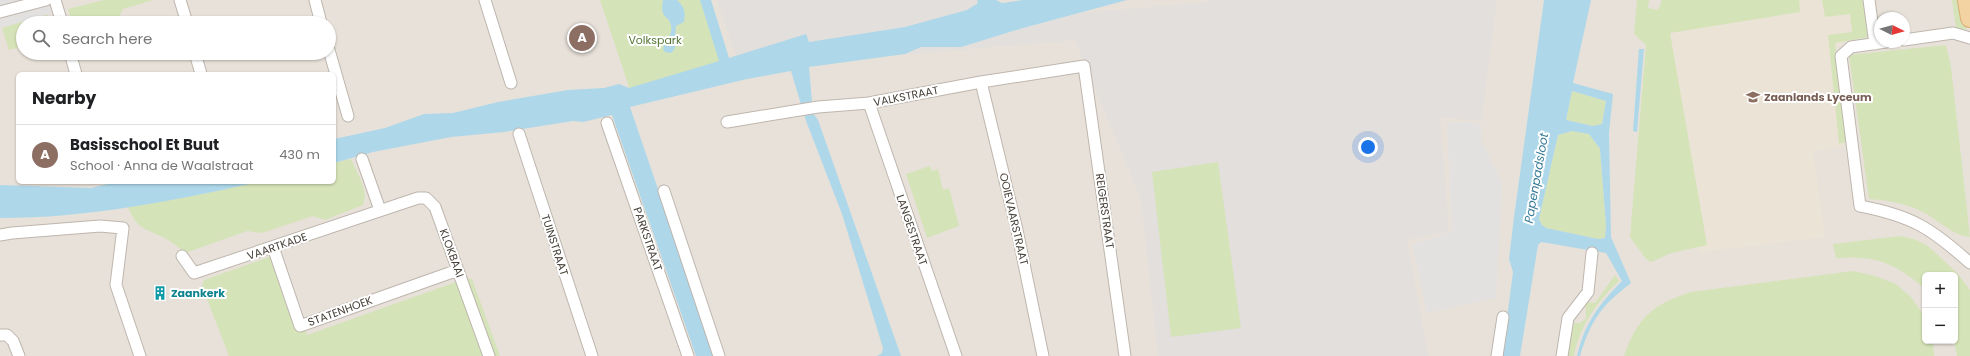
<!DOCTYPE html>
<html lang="en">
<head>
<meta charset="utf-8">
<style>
  :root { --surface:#fff; --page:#f6f6f6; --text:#202124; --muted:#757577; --line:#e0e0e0; --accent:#2563eb }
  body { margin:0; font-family:Poppins,sans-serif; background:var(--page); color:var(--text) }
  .controls { position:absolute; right:12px; bottom:12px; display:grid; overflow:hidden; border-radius:6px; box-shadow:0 1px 3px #0004 }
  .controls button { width:36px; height:36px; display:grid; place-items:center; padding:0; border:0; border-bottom:1px solid var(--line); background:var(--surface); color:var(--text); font:20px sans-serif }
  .compass { position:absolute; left:1874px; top:12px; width:36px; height:36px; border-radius:50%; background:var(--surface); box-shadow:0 1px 3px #0004; rotate:96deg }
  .you { position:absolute; left:1368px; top:147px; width:14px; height:14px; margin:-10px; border:3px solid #fff; border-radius:50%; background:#1a73e8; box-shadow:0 0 0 6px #1a73e833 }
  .badge { display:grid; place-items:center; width:26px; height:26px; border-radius:50%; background:var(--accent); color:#fff; font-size:13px; font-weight:700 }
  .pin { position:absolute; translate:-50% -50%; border:2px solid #fff; box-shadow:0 1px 4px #0006 }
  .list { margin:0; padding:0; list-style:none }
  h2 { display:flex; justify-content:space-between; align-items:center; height:52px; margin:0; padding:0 16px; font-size:17px }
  h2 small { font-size:13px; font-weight:400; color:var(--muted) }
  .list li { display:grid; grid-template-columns:26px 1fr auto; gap:12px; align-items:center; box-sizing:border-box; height:60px; padding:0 16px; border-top:1px solid var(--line) }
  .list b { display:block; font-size:15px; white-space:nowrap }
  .list p { margin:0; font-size:13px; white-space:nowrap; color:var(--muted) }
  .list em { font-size:13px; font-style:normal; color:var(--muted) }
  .icon { flex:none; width:22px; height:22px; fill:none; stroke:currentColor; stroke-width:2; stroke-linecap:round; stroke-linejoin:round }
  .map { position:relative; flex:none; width:1970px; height:356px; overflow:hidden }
  .search { position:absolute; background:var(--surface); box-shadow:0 1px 3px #0004; left:16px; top:16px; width:320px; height:44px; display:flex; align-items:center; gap:10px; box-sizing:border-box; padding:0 14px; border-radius:22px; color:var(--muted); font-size:15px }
  .panel { position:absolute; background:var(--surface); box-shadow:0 1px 3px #0004; left:16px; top:72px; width:320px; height:112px; border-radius:6px }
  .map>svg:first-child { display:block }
  .residential { fill:#e7e1d9; fill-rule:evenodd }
  .industrial { fill:#e3dfdc }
  .education { fill:#ebe3d6 }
  .green { fill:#d5e3b8 }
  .parking { fill:#e3e1df }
  .water { fill:#aed8ea; fill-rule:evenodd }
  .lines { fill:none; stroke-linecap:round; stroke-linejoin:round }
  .street-casing { stroke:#beb6ae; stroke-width:13 }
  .primary-casing { stroke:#d8ae74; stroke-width:20 }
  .street { stroke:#fff; stroke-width:11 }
  .primary { stroke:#f4d3a3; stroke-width:18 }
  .labels { text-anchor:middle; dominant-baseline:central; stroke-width:4; stroke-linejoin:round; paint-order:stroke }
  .park-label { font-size:11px; fill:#527432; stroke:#fff }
  .street-label { font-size:11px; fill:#474039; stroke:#fff }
  .education-label { font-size:11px; font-weight:bold; fill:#785e54; stroke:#fff; text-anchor:start }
  .culture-label { font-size:11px; font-weight:bold; fill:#0d838f; stroke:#fff; text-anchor:start }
  .water-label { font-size:12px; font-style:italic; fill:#397c9a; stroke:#fff }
</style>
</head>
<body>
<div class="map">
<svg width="1970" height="356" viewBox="0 0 1970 356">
  <rect width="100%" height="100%" fill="#f4f0eb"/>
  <path class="residential" d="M0 0H1970V356H0ZM1880 18H1904V42H1880ZM23 23H329V53H23ZM18 74H334V182H18ZM1925 275H1955V341H1925Z"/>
  <path class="industrial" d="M717 0H977L983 20 1203 3 1213 0H1497L1481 121 1440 117 1449 231 1407 240 1428 356H1158L1141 199 1075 40 740 68Z"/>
  <path class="education" d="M1682 0H1856L1862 33 1836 48 1844 147 1813 151 1825 237 1702 252 1689 244 1656 29Z"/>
  <path class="green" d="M104 0H153L123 9 116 22 72 23 68 9Z
    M600 0H705L724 60 630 90Z
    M1637 0H1649L1648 8 1658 10 1662 0H1799L1800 12 1670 33 1707 245 1671 253 1651 262 1646 259 1630 237 1646 45 1634 34Z
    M1822 0H1863L1868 37 1835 43 1847 142 1839 144 1828 35 1852 32 1850 14 1825 17Z
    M1952 0H1962L1966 30 1956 28Z
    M47 13 50 23H23V46L9 50 2 28Z
    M1946 45 1951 67 1970 237C1951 235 1938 219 1921 211 1905 203 1886 200 1869 199L1849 55Z
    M1572 91 1606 101 1602 124 1593 126 1566 120Z
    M1572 131 1589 134 1600 149 1606 225 1605 238 1598 239 1546 228 1542 225 1539 219 1558 135Z
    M351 159C357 174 369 190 363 205L325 220 313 216 262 233 247 231 185 253C179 248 172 242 165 238 145 228 137 230 128 207L187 197 258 182H334V163Z
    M1218 162 1241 328 1171 337 1152 172Z
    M930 166 932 171 938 169 943 190 949 188 959 226 927 238 906 174Z
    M1900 236 1914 239 1928 246 1957 273 1970 290V356H1957L1954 341 1955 275H1925V289C1896 263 1875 255 1836 258L1833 244Z
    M275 255 281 257 307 335 467 278 472 279 500 356H229L202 286 204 280Z
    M1853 271 1875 276 1896 284 1911 297 1925 317V341H1933L1934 356H1624C1637 318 1653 304 1691 292Z
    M1615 275 1619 281C1598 300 1579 327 1574 356H1565L1574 323H1580L1586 319V308L1583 305 1586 302 1595 303Z"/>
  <path class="parking" d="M0 0H49L53 13 0 28Z
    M1469 122 1482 126 1481 140 1502 183 1496 298 1427 313 1412 244 1452 232 1447 123Z"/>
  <path class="water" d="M663 0H677C684 6 686 12 684 22L676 26C674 36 679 47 671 53L665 52 663 49C665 40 673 36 671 26 670 15 659 20 663 0Z
    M700 0H711L729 58 806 34 809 42 905 27 967 10 978 3 977 0H996L1002 3 1023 0H1127L1023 28 961 47H921L905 54 809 67 813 113 818 120 901 356H877L882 353 883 348 842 214 806 121 791 71 747 79 630 107 715 356H696L612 115 583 122 573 121 504 132 451 137 373 152 334 163V139L385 128 424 114 453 113 498 102 568 90 604 88 619 84 629 88 719 61Z
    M1544 0H1591L1573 83 1613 94 1609 133 1611 237 1631 283C1601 306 1591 320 1580 356H1577C1584 324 1599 304 1622 281L1606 253 1541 242 1538 245 1520 356H1502L1513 272 1509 259 1514 217ZM1572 91 1606 101 1602 124 1593 126 1566 120ZM1572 131 1589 134 1600 149 1606 225 1605 238 1598 239 1546 228 1542 225 1539 219 1558 135Z
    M1639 49H1644L1637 132 1633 131Z
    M116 182H258C173 201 87 218 0 218V185L91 188Z"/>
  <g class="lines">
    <defs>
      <path id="street" d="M55 0 62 23
        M180 0 187 23
        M315 0 321 23
        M485 0 511 83
        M1869 0 1875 44
        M0 12 46 0
        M1904 40 1953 33 1970 38
        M1886 42 1851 47 1841 56 1860 206C1912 216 1931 228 1970 263
        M329 50 348 116
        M70 53 76 74
        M195 53 201 74
        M981 82 1017 230 1043 356
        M869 103 956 356
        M727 122 818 107 869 103 981 82 1084 66 1125 356
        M607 123 688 356
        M519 134 592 356
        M362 159 380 210
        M664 191 719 356
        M0 235 12 233 100 226 123 228 116 285 140 356
        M273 247 300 326 458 270
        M182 256 194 273 418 198H426L435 207 489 356
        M0 335H7L13 341 19 356
        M1497 356 1503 317
        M1562 356 1568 318 1588 292 1592 253"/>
      <path id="primary" d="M1967 0 1970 18"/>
    </defs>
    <use href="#street" class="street-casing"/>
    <use href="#primary" class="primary-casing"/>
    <use href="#street" class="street"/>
    <use href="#primary" class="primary"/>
  </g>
  <defs>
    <symbol id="school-bare" viewBox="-9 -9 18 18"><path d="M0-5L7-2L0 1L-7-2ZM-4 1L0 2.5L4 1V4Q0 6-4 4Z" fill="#8d6e63" stroke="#fff" stroke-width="2.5" paint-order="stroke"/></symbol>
    <symbol id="building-bare" viewBox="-9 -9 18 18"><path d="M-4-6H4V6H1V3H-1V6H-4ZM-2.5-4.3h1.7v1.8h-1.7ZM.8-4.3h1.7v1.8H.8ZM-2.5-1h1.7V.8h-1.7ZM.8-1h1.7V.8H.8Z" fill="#0f9aa8" stroke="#fff" stroke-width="2.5" paint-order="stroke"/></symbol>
  </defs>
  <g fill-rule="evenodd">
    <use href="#school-bare" x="1743" y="87" width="20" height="20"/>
    <use href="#building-bare" x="150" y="283" width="20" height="20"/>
  </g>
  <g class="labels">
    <g class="park-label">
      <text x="655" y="40">Volkspark</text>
    </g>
    <g class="street-label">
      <text transform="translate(906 96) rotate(-11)">VALKSTRAAT</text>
      <text transform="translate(1105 211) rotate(82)">REIGERSTRAAT</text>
      <text transform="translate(1014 219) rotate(77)">OOIEVAARSTRAAT</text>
      <text transform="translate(912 230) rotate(71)">LANGESTRAAT</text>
      <text transform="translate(648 239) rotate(71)">PARKSTRAAT</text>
      <text transform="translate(555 245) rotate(72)">TUINSTRAAT</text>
      <text transform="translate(277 246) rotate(-19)">VAARTKADE</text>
      <text transform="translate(452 253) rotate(70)">KLOKBAAI</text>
      <text transform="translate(340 311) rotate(-20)">STATENHOEK</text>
    </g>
    <g class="education-label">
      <text x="1764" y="97">Zaanlands Lyceum</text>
    </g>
    <g class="culture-label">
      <text x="171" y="293">Zaankerk</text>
    </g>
    <g class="water-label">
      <text transform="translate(1536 178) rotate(-80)">Papenpadsloot</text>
    </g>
  </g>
</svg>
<div class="controls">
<button>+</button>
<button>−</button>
</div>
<svg class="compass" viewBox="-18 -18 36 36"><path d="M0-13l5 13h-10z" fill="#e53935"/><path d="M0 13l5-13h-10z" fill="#757577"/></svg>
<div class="you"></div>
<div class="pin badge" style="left:582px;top:38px;background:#8d6e63">A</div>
<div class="search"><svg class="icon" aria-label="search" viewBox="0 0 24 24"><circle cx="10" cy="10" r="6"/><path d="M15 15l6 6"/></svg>Search here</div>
<section class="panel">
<h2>Nearby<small></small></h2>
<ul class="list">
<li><span class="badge" style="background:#8d6e63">A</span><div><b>Basisschool Et Buut</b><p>School · Anna de Waalstraat</p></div><em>430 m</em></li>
</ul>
</section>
</div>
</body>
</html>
